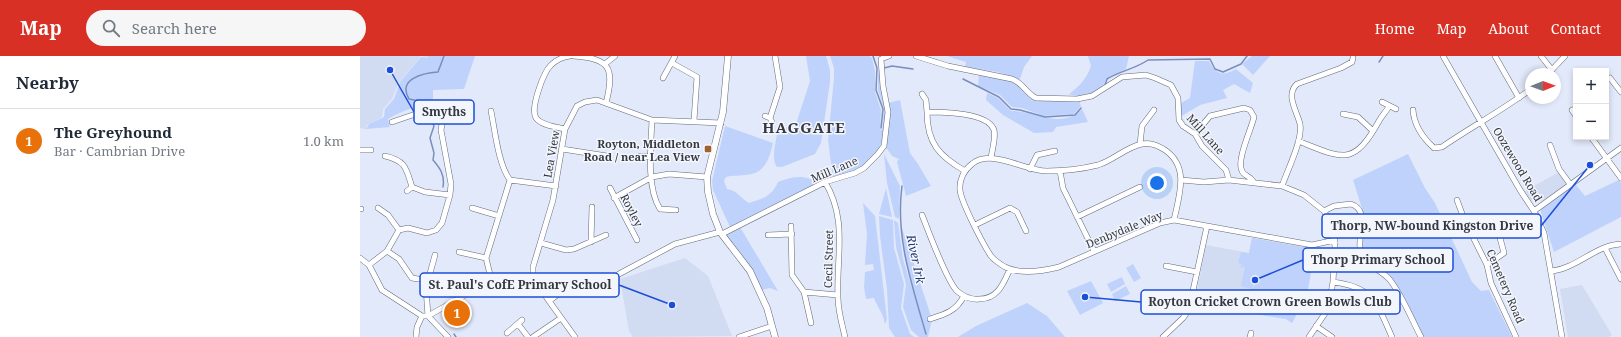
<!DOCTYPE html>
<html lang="en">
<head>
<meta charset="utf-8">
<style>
  :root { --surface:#fff; --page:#f6f6f7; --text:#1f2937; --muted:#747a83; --line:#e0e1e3; --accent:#d93025 }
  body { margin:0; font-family:"Noto Serif",serif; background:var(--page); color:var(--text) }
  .controls { position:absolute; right:12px; top:12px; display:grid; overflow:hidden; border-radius:0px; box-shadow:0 2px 6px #0003 }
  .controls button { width:36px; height:36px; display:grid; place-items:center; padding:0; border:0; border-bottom:1px solid var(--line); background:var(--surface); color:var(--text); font:20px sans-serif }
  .compass { position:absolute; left:1165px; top:12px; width:36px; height:36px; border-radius:50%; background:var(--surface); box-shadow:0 2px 6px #0003; rotate:89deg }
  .you { position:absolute; left:797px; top:127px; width:14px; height:14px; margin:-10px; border:3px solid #fff; border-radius:50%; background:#1a73e8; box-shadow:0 0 0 6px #1a73e833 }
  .badge { display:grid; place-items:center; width:26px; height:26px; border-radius:50%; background:var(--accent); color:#fff; font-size:13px; font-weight:700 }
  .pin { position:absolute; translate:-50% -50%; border:2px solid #fff; box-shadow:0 1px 4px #0006 }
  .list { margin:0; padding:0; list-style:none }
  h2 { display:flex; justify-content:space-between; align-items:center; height:52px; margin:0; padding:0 16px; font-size:17px }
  h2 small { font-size:13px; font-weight:400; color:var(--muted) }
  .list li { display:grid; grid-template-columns:26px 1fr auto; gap:12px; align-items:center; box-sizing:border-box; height:64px; padding:0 16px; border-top:1px solid var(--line) }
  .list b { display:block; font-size:15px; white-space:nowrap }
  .list p { margin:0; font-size:13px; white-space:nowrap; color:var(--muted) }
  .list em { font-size:13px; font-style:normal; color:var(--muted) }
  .icon { flex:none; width:22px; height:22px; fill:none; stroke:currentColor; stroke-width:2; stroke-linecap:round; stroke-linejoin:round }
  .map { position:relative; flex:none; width:1261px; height:281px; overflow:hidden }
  header { display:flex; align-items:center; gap:24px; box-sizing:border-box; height:56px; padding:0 20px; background:var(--accent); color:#fff }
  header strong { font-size:19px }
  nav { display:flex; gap:22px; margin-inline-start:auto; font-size:14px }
  .search { width:280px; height:36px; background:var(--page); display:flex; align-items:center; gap:10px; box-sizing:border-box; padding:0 14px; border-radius:22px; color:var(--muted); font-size:15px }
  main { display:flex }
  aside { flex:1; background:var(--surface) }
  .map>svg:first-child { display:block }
  .built { fill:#d1dbf2 }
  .green { fill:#bfd2fc }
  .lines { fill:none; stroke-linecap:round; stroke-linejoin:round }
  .stream { stroke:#7a8ebe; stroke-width:1.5 }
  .minor-casing { stroke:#626977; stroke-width:6 }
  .major-casing { stroke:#626977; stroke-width:7 }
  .minor { stroke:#fff; stroke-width:5 }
  .major { stroke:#fff; stroke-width:6 }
  .poi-dot { fill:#a2612c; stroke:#f3f6fd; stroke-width:1.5 }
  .labels { text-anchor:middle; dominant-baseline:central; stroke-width:3; stroke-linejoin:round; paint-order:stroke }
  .street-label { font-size:11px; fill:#35383e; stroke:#f3f6fd }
  .poi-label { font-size:11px; font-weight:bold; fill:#35383e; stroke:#f3f6fd; text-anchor:end }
  .water-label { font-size:12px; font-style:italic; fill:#203571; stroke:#f3f6fd }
  .district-label { font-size:15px; font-weight:bold; letter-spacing:1px; fill:#35383e; stroke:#f3f6fd }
  .leader { fill:none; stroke:#1d4ed8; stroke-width:1.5 }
  .callout-dot { fill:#1d4ed8; stroke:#f3f6fd; stroke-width:1.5 }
  .callout { fill:#f3f6fd; stroke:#1d4ed8; stroke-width:1.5 }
  .callout-label { font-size:12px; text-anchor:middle; font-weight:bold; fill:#35383e }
</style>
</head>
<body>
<header>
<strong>Map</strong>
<div class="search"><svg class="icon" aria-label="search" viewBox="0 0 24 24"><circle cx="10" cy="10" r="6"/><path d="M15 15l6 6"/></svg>Search here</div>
<nav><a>Home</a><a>Map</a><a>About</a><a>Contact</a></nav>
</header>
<main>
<aside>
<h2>Nearby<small></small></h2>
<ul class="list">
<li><span class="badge" style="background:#e8710a">1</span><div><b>The Greyhound</b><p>Bar · Cambrian Drive</p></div><em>1.0 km</em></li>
</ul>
</aside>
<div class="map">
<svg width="1261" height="281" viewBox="0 0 1261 281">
  <rect width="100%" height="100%" fill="#e2e9fa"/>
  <path class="built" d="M0 0H69V2L61 0 38 28 32 43 23 53 22 61 7 69 6 73 0 72Z
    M1199 116 1208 129 1181 145 1171 144 1165 135Z
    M892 182 955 193 947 239 932 267 926 263 854 251 835 245 846 189 889 197Z
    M325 202 348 220 372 280 273 281 269 275 260 223Z
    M1222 229 1252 279 1249 281H1208L1200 233Z"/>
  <path class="green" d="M69 0H115L104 33 73 34V49C57 49 42 55 28 63L30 71 6 73 9 68 24 61 25 53 34 43 40 26 61 1 68 2Z
    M446 0H466L470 14V26L461 87 455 98 422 111H417C410 101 417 84 418 72L435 71 450 25Z
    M470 0H509L512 2 515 15V36L521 54 520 74 522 73 524 53 518 34V14L521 15C526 47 534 86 505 110 497 116 483 119 473 122L468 84 474 22V12Z
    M587 0H672L664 11 660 23 658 24 638 16 605 11 606 6Z
    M728 0H769L766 13 746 23C742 39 723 43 709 38 719 31 727 22 731 10Z
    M892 0H910L893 19 882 8Z
    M835 5H849C856 18 862 21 876 13L893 27 890 37 874 28 863 34 867 42 840 49 820 61 821 47 830 42Z
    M619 17 657 27 667 39 676 43 719 44 721 50 714 58 684 60 662 52 652 51 640 39 618 30Z
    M627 37 638 42 651 55C677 55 700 74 722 53L728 66 696 71 693 76 674 77 643 59 626 44Z
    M540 44 550 97 558 108 571 130 546 140 537 106 539 103 532 100 525 90 528 47Z
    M365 70 413 87C409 104 405 118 384 119 378 120 372 119 366 121L364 125 367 133C377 134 381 143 389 147 404 142 412 140 418 126 433 120 446 118 460 128L370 171 353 134 352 125Z
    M524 98 540 130 539 163 535 161 527 127Z
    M1048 98 1065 132 1075 147 1112 226 1121 235 1129 234 1152 281H1062L1024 215 1003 198 1000 191 1004 159 993 124Z
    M1259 124 1261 127V161L1194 196 1181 157V153L1214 129H1216L1225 140Z
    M526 132 532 161 519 158Z
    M503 147 515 160 527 263 525 268C523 256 518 253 514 242L506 243 504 231 505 216 514 214 513 208 505 209 507 178Z
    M519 160 533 164 534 192 544 228 541 252 550 278 554 281H535L529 272 527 233 520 180Z
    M534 164 538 167 543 203 566 279 545 203 541 169 572 263 568 281H559L551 274 543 251 546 228 536 191Z
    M380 171 418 235 410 232 402 234 392 212 364 178Z
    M892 182 955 193 947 239 932 267 926 263 854 251 864 241H871L872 235H876L877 233 890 234 894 231 897 211 892 233 881 230 885 210 880 212 882 208 878 207 881 196 889 197Z
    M773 208 781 222 774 226 766 212Z
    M762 221 765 228 751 236 747 228Z
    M731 225 743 247 720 259 707 235Z
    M766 230 770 238 755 245 752 238Z
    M667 247 687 260 705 281H598L616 270Z"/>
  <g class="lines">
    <path class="stream" d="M513 0 517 12 516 34 523 53 521 72
      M1019 6 1023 0
      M524 12 532 10 553 13
      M603 23 639 41 651 53 660 54 685 61 715 59 721 52
      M745 29 747 23C760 15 775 13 788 4L850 3 855 13 863 16 881 8 887 0
      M63 50V46L49 43C37 23 63 17 78 16L84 0
      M72 66 74 70 70 82 74 97 73 104C80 112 85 119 83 131
      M542 130C535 181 552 229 566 278
      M94 278 96 281"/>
    <defs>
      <path id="minor" d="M213 0C250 2 255 12 246 47
        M556 0 588 10 652 23C663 27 666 37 676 42L717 43 732 40 762 21 786 19 795 22 811 29 818 42 819 64 823 70 835 78 842 90 866 114 869 124
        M1083 0 1160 134 1174 155 1184 177 1202 281
        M1135 0 1159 42
        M1181 0 1192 14
        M312 7 337 21 334 64
        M245 8 255 0
        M1188 18 1205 0
        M303 22 315 0
        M1250 22 1261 36
        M562 38 566 44 567 56
        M1022 46 1036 53
        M1053 54C1054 69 1063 82 1074 92L1082 91C1111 71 1143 54 1171 33
        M1212 54 1216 60
        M131 55C135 74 138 108 150 124L196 130
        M983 58 998 61 1013 75
        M405 60 410 62 412 66
        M83 62 88 57
        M410 62 420 31 415 0
        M292 64C291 89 286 131 300 153L316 154
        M205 73C197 71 182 70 176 62 170 53 183 17 191 9 196 4 203 1 210 0
        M835 78 850 60 884 52 890 54 894 61C891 74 876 105 882 115 884 120 890 120 893 125
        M1231 81 1261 122
        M938 85C982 102 993 112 1019 65 1022 59 1027 55 1029 50
        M780 88 782 70 794 54
        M1190 89 1199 113 1210 128
        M202 93 247 100
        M0 94H11
        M25 100C46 105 46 112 52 131L65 136 90 139
        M280 100 291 101
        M670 113 677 99 695 95
        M605 115C579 100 567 87 567 56 582 56 628 56 634 74 636 82 632 94 631 102
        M700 115 703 132 734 195
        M821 124 844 126 869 124 922 130 944 139 964 155 971 169 975 190 973 226 968 253 949 281
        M465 126C488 164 476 201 478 242 478 255 482 268 485 281
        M922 130C927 115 943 84 940 68 937 55 925 39 937 28L981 12 992 6 993 2
        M250 132 277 184
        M47 135 52 131
        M254 142 292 121 309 118 347 121
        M1097 144 1104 163 1127 209 1131 227 1156 281
        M18 152 28 159 39 174
        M112 152 139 160
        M0 153H1
        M964 155 974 150 991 148C1012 155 995 182 1001 198 1006 210 1022 214 1030 224 1043 241 1051 262 1061 281
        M1174 155 1261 92
        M562 159C569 176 586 224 597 235 603 240 611 244 619 243 638 243 643 228 650 213
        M717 161 780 131
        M814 164C819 140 830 111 805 94 799 90 790 86 782 88 766 91 754 104 738 109 722 113 704 115 687 115 664 115 631 92 612 108 604 114 599 124 600 134 601 146 624 190 631 200 635 205 640 208 645 211 661 219 683 215 699 211L800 167 814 164 952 189 975 184
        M615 169 650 152 657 156 666 175
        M431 170 432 219 444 236 451 267
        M362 178 465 126 495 117 504 112 517 99 524 90 528 56 523 30 521 3 529 0
        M408 179 432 178
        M231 186 232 151
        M181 187 206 194 214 193 246 179
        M1245 192 1261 223
        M27 195 39 203 52 222 58 223
        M99 196 126 202
        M0 202 9 209 22 234 62 260H68L88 281
        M9 209 27 195 39 174 48 172 67 177 76 174 82 167 90 139 91 128 81 74 83 62 70 53 32 66
        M1127 209 1144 197 1140 182
        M806 210 837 216
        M1192 215C1217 212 1236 189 1261 188
        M973 226C1014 231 1017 248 1032 281
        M133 231 126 202 150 124
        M444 236 478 239
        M189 245 173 221V211L193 144 205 73 217 50 225 46 237 44 292 64 361 67
        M68 260 107 238 173 221
        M68 260 66 232 75 199
        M570 263C586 258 596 255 604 240
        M158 268 168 281
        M956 270 972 281
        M147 277 162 264
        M56 281 57 271 62 260
        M173 281 201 262
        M215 281 189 245C193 242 198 238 202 236 220 230 244 231 259 218L315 188 360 176
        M379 281 412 270
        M803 281 823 262 829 253 847 170
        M890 281 891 277"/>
      <path id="major" d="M368 0 363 56 347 121 348 136 353 158 360 176 390 215 407 252 415 281"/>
    </defs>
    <use href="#minor" class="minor-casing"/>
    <use href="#major" class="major-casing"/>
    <use href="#minor" class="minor"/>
    <use href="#major" class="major"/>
  </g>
  <rect class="poi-dot" x="344" y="89" width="8" height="8" rx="2"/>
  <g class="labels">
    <g class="street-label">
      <text transform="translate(846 78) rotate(48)">Mill Lane</text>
      <text transform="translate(191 98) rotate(-80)">Lea View</text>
      <text transform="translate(1158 108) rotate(59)">Oozewood Road</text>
      <text transform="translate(474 113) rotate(-23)">Mill Lane</text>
      <text transform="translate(272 154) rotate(63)">Royley</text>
      <text transform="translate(764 173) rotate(-22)">Denbydale Way</text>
      <text transform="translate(468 203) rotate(-89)">Cecil Street</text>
      <text transform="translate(1146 230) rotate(67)">Cemetery Road</text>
    </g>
    <g class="poi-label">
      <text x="340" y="87">Royton, Middleton<tspan x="340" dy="13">Road / near Lea View</tspan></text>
    </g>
    <g class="water-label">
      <text transform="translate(556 203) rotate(78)">River Irk</text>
    </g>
    <g class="district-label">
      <text x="444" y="71">HAGGATE</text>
    </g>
  </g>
  <path class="leader" d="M30 14L54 56M1230 109L1181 170M895 224L943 204M312 249L259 229M725 241L781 246"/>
  <g class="callout-dot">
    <circle cx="30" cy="14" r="4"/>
    <circle cx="1230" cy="109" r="4"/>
    <circle cx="895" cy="224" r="4"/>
    <circle cx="312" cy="249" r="4"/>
    <circle cx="725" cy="241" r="4"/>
  </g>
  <g class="callout">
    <rect x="54" y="44" width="60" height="24" rx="4"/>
    <rect x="962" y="158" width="219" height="24" rx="4"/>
    <rect x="943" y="192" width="150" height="24" rx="4"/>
    <rect x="60" y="217" width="199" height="24" rx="4"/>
    <rect x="781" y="234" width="259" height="24" rx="4"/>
  </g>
  <g class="callout-label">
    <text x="84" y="60">Smyths</text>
    <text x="1072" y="174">Thorp, NW-bound Kingston Drive</text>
    <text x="1018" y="208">Thorp Primary School</text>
    <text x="160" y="233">St. Paul's CofE Primary School</text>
    <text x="910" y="250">Royton Cricket Crown Green Bowls Club</text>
  </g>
</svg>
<div class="controls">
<button>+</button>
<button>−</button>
</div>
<svg class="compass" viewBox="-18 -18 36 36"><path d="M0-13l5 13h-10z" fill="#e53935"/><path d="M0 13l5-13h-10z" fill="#747a83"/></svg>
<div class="you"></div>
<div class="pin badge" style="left:97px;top:257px;background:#e8710a">1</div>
</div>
</main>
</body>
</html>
